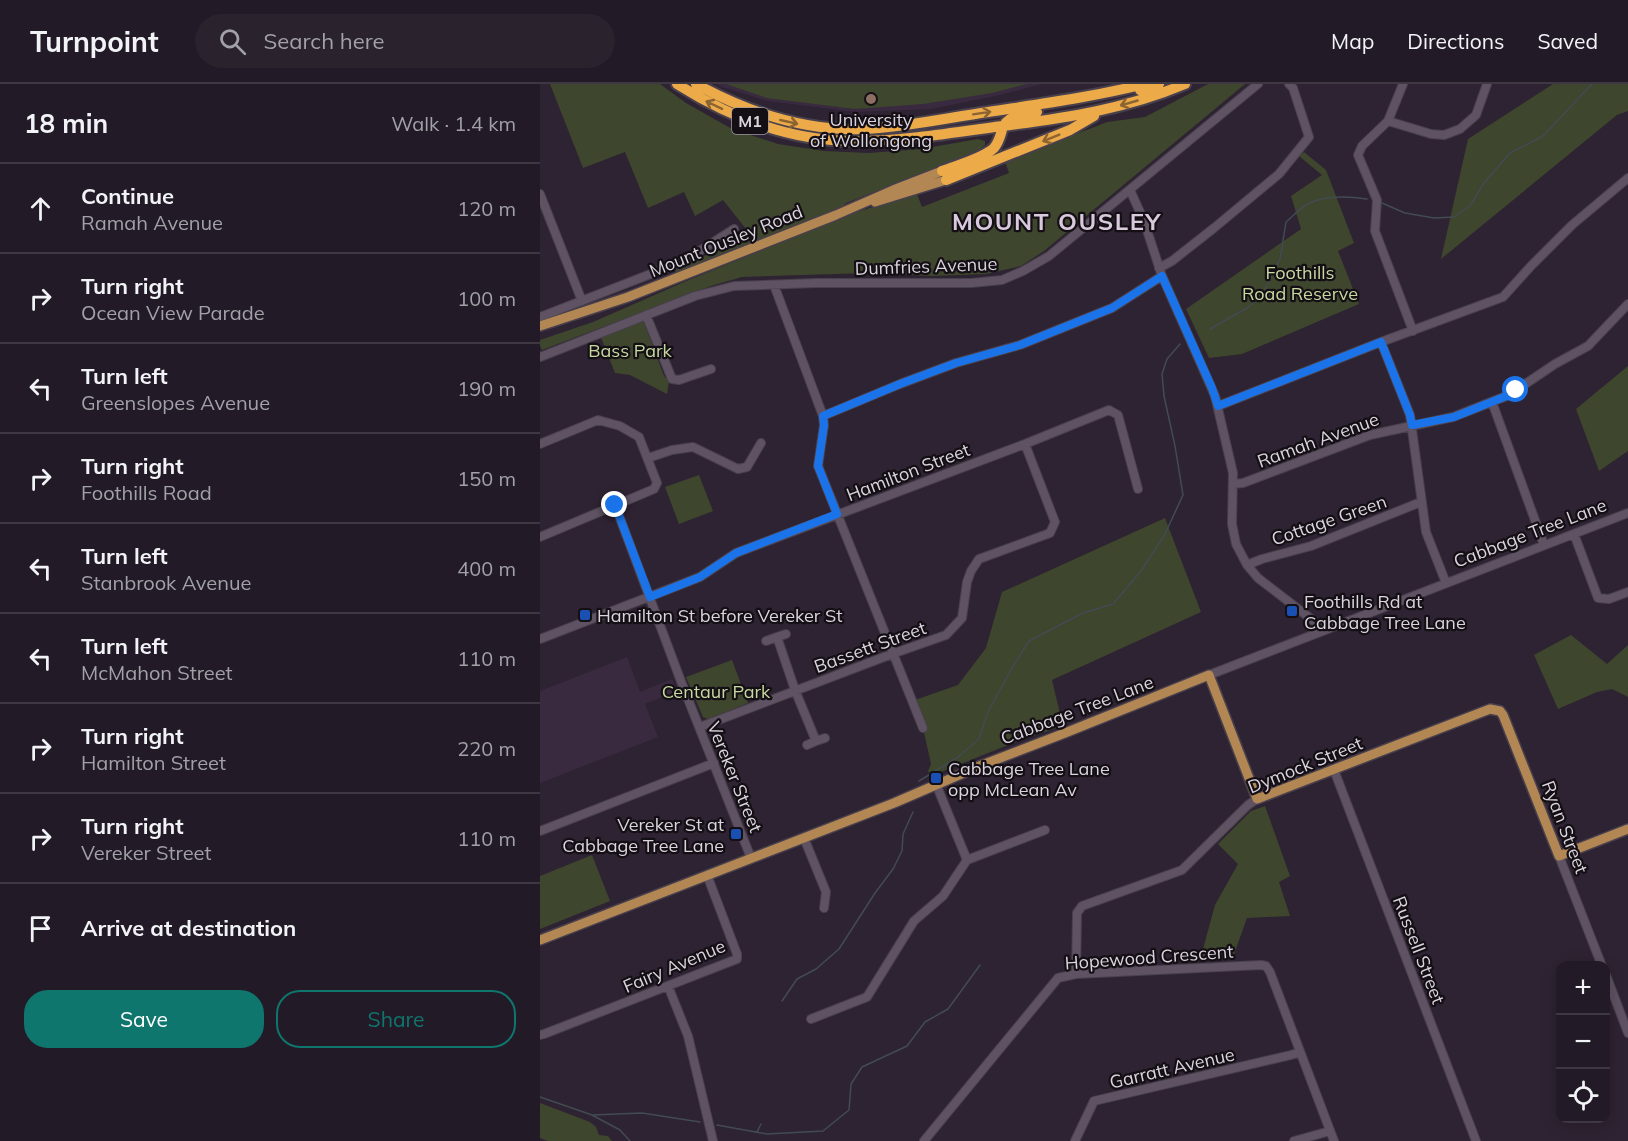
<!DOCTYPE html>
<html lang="en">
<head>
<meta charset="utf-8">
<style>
  :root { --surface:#221a26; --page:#2a232e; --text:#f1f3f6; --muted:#a2a1a7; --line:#3f3843; --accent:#0f766e }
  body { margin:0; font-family:Mulish,sans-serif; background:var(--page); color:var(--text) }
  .controls { position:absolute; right:18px; bottom:18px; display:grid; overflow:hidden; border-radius:12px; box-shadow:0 3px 15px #0003 }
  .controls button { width:54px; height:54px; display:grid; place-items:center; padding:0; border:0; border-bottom:2px solid var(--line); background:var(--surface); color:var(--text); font:30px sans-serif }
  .stop { position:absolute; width:18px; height:18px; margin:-14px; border:4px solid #1a73e8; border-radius:50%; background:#fff }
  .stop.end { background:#1a73e8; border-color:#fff; box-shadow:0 2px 6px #0008 }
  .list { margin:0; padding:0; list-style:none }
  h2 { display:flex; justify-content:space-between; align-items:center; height:78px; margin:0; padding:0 24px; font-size:26px }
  h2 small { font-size:20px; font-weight:400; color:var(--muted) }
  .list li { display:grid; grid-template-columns:39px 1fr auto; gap:18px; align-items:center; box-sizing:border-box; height:90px; padding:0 24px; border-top:2px solid var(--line) }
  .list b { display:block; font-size:22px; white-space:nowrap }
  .list p { margin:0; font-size:20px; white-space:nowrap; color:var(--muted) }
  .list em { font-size:20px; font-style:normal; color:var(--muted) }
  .actions { display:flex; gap:12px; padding:18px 24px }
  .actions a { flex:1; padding:14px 0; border:2px solid var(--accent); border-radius:24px; text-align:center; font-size:21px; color:var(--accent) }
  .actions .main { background:var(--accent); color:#fff }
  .icon { flex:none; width:33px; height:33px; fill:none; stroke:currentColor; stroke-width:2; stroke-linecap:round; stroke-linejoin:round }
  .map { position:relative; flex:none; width:1088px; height:1057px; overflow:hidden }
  header { display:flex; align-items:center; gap:36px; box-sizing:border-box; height:84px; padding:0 30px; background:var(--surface); border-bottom:2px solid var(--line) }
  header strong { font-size:28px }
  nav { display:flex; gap:33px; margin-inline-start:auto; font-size:21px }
  .search { width:420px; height:54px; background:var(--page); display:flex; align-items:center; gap:15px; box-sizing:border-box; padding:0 21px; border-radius:33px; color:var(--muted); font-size:22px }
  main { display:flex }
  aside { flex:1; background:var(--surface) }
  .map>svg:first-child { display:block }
  .built { fill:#3a2a3f }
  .green { fill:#3e462d }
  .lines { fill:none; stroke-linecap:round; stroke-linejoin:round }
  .stream { stroke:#424b52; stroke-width:1.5 }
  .minor-casing { stroke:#49404d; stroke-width:10 }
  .major-casing { stroke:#49404d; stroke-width:12 }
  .highway-casing { stroke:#49404d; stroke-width:14 }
  .minor { stroke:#5e5263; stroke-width:8 }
  .major { stroke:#b38753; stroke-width:9 }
  .highway { stroke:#ecaa49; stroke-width:10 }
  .oneway { stroke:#8b6432 }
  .route { stroke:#1a73e8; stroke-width:8 }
  .education-dot { fill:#8d6e63; stroke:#140f15; stroke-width:2 }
  .transit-dot { fill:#1a4fb4; stroke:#140f15; stroke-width:2 }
  .labels { text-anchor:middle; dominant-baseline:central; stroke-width:4.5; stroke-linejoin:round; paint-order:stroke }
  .shield { fill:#140f15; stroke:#9f98a1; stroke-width:1.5 }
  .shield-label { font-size:16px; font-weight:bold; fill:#dbd3dd }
  .poi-label { font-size:18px; fill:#dbd3dd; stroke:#140f15; text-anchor:start }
  .street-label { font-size:18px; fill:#dbd3dd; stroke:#140f15 }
  .park-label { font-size:18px; fill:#c7d99f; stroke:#140f15 }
  .district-label { font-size:24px; font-weight:bold; letter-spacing:1.5px; fill:#d8c9dd; stroke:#140f15 }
</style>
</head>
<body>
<header>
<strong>Turnpoint</strong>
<div class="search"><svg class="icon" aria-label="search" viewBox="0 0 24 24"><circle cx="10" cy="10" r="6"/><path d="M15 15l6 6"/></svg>Search here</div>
<nav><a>Map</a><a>Directions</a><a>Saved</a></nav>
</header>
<main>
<aside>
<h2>18 min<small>Walk · 1.4 km</small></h2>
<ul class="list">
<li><svg class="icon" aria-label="ahead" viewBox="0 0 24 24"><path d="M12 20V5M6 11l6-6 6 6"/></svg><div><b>Continue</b><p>Ramah Avenue</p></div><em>120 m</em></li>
<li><svg class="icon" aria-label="right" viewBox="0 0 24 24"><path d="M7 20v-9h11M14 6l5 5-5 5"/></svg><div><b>Turn right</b><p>Ocean View Parade</p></div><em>100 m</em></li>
<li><svg class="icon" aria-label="left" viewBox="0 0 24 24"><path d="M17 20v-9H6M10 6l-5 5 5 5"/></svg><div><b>Turn left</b><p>Greenslopes Avenue</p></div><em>190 m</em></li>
<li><svg class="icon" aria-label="right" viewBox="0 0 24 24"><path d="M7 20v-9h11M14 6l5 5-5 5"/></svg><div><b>Turn right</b><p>Foothills Road</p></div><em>150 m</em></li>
<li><svg class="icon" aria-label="left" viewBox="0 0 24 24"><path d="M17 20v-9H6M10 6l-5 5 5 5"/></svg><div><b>Turn left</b><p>Stanbrook Avenue</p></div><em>400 m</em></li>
<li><svg class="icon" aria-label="left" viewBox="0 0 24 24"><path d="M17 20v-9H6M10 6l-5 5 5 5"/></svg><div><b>Turn left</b><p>McMahon Street</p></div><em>110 m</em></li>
<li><svg class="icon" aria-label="right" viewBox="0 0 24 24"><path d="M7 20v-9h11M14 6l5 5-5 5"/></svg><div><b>Turn right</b><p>Hamilton Street</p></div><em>220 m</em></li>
<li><svg class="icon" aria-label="right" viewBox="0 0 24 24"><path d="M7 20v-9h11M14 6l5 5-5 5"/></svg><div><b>Turn right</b><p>Vereker Street</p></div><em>110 m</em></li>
<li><svg class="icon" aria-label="arrive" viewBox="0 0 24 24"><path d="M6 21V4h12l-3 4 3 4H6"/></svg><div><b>Arrive at destination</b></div></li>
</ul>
<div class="actions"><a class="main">Save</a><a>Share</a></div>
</aside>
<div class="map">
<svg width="1088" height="1057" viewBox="0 0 1088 1057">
  <rect width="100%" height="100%" fill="#2e2332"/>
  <path class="built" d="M176 0H502L455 12 391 25 316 28 228 17 182 3Z
    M87 573 100 608 132 595 137 607 105 620 118 653 0 699V607Z"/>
  <path class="green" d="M10 0H120L146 19 192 45 238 60 284 67 329 69 381 65 438 55 445 57V61L436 69 306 119 299 126 137 191 135 186 210 150 183 116 155 132 144 108 108 124 85 68 43 84Z
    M186 0H487L452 9 383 20 315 25 227 14Z
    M668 0H705L504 167 481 182 446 190 392 192 329 189 202 193 171 202 2 266 0 262V256L53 238 144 198 316 128 377 110 382 123 469 89 465 78 567 38 605 33Z
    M1013 0H1088V27L1077 31 901 175 928 55Z
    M764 68 786 86 814 159 798 167 819 220 702 270 669 274 646 225 761 145 751 112 782 91 759 72Z
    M103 236 124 292 129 297 127 310 90 291 75 289 60 251Z
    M1088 282V367L1059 387 1036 325Z
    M159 391 173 427 139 440 125 403Z
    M625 434 661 528 512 596 523 642 478 657 391 692 388 687 391 680 383 644 372 617 418 601 446 564 462 508Z
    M1031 551 1067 580 1088 561V613L1072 605 1057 608 1018 625 994 571Z
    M192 576 208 619 168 635 163 633 146 593Z
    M725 722 750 792 739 798 750 832 707 834 693 873 660 876 675 821 698 780 678 760 711 727Z
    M52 771 70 817 0 845V792Z
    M0 1019 50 1038 56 1043 59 1051 68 1052 72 1057H8L0 1054Z"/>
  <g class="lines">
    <path class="stream" d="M842 119 865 129 894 134 914 133 930 122 944 99 970 69 1003 52 1052 0
      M670 245 707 224 721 213 740 175 746 138C753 132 761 123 769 119 787 111 808 112 827 115
      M379 697 418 673 439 655 447 630 472 584 489 557 543 529 573 520 601 487 625 450 643 411 635 362 624 312 622 290 627 275 640 260
      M242 917 257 895 276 885 299 865 335 809 353 785 362 767 363 750 373 728
      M0 1013 52 1031 80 1046 90 1057
      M52 1031 102 1029 160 1038
      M177 1041 227 1050 283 1047 309 1026 311 1000 322 983 367 962 385 938 408 925 440 881
      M217 1048 221 1040"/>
    <defs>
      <path id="minor" d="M863 0 848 37 822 62 818 71 837 116 835 147 873 247
        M848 37 891 50 904 51 920 45 936 31 947 0
        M590 106 604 137 622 192 675 312 693 389 692 440 696 460 707 481 718 494 779 541 783 546
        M0 110 42 217
        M619 184 632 177 674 144 739 90 769 53 753 4 749 0
        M234 201 283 332 284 341 278 382 383 644
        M106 231 132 295 139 296 171 285
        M0 233 144 177 194 145
        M841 258 870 331 886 448 906 499
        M0 273 155 212 194 202 276 199H431L462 196 483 187 509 172 718 0
        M952 318 1004 461
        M678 322 841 258 963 213 991 182 1032 141 1088 94
        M283 332 360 300 416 279 480 261 572 224 622 192
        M0 360 58 336 80 342 99 353 117 399 114 405 0 453
        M108 374 132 366 153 363 198 385 207 383 221 359
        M693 400 703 399 830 351 913 333 969 311 1015 280 1048 262 1088 220
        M75 421 142 600 211 774
        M1034 450 1058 514 1069 515 1088 508
        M707 481 722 475 771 462 881 418
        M237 553 246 550
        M0 555 160 493 196 469 485 360 569 326 578 331 598 405
        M226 557 237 553 255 606 276 657 267 661
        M669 591 1088 429
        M160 643 352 570 406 551 422 534 427 498 431 487 439 475 510 449 515 438 485 360
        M276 657 285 654
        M794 686 936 1057
        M396 700 427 776 505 746
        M0 747 174 679
        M264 754 286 808 284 824
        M1019 772 1062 882
        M536 890 537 829 542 822 642 786 708 721 717 715
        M1066 891 1088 949
        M128 902 148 952 173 1057
        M271 935 327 913 374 837 403 812 427 776
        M0 951 4 950 197 875V870L167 791
        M384 1057 518 894 536 890 721 881 726 882 730 888 794 1057
        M535 1057 554 1017 751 971 760 968
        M754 1057 790 1047"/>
      <path id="major" d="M335 118 406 96
        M0 242 88 213 296 131 353 106 402 87
        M0 856 354 719 442 681 525 649 669 591 717 715 950 625 960 627 963 631 1019 772 1088 745"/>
      <path id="highway" d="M137 0C191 34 253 58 318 57 366 57 415 48 463 42 526 34 586 25 645 0
        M156 0C209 29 265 48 326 45 366 43 407 34 448 28 500 20 553 13 605 0
        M600 6 619 0
        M402 87C417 81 442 75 454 64 459 58 460 53 462 46 466 31 484 30 497 28
        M406 96 530 46 554 32"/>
    </defs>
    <use href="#minor" class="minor-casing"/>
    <use href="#major" class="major-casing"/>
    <use href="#highway" class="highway-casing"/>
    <use href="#minor" class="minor"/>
    <use href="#major" class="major"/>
    <use href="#highway" class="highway"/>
  </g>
  <defs><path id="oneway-shaft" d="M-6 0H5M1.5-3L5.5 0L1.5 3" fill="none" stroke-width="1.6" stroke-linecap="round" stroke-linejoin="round" transform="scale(1.5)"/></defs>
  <g class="oneway">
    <use href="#oneway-shaft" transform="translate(589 19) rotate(164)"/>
    <use href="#oneway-shaft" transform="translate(174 21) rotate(-154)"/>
    <use href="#oneway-shaft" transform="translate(442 29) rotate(-9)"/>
    <use href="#oneway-shaft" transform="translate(249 38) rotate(13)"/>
    <use href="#oneway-shaft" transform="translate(511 54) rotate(158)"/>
  </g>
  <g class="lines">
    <path class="route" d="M75 421 110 513 160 493 196 469 297 430 278 382 284 341 283 332 360 300 416 279 480 261 572 224 622 192 672 304 678 322 841 258 870 331 872 341 914 333 969 311 976 306"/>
  </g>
  <circle class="education-dot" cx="331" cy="15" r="6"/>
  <g class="transit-dot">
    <rect x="746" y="521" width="12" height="12" rx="3"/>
    <rect x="39" y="525" width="12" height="12" rx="3"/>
    <rect x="390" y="688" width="12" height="12" rx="3"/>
    <rect x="190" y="744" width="12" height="12" rx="3"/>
  </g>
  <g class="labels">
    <rect class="shield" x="192" y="24" width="36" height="26" rx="4.5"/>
    <g class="shield-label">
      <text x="210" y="37">M1</text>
    </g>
    <g class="poi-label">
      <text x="331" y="35" text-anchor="middle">University<tspan x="331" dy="21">of Wollongong</tspan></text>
      <text x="764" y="517">Foothills Rd at<tspan x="764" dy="21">Cabbage Tree Lane</tspan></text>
      <text x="57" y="531">Hamilton St before Vereker St</text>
      <text x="408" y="684">Cabbage Tree Lane<tspan x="408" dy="21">opp McLean Av</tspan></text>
      <text x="184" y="740" text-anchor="end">Vereker St at<tspan x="184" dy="21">Cabbage Tree Lane</tspan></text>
    </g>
    <g class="street-label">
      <text transform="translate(186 157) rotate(-22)">Mount Ousley Road</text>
      <text transform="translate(386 182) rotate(-2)">Dumfries Avenue</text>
      <text transform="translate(778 356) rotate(-20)">Ramah Avenue</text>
      <text transform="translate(368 388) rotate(-21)">Hamilton Street</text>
      <text transform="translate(789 436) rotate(-19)">Cottage Green</text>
      <text transform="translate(990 449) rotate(-21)">Cabbage Tree Lane</text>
      <text transform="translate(330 563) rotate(-20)">Bassett Street</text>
      <text transform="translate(537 626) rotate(-21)">Cabbage Tree Lane</text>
      <text transform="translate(765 681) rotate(-22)">Dymock Street</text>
      <text transform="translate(195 693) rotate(68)">Vereker Street</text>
      <text transform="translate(1025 743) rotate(69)">Ryan Street</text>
      <text transform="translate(879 866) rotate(69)">Russell Street</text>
      <text transform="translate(609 873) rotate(-4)">Hopewood Crescent</text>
      <text transform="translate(134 882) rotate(-23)">Fairy Avenue</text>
      <text transform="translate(632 984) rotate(-13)">Garratt Avenue</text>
    </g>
    <g class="park-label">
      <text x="760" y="188">Foothills<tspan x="760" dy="21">Road Reserve</tspan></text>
      <text x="90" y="266">Bass Park</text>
      <text x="176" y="607">Centaur Park</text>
    </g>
    <g class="district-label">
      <text x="517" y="137">MOUNT OUSLEY</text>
    </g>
  </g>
</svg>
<div class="controls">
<button>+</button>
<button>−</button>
<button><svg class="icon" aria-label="locate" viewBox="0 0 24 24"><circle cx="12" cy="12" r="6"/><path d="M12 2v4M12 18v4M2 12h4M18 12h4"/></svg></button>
</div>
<div class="stop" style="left:976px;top:306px"></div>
<div class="stop end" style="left:75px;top:421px"></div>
</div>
</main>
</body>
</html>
